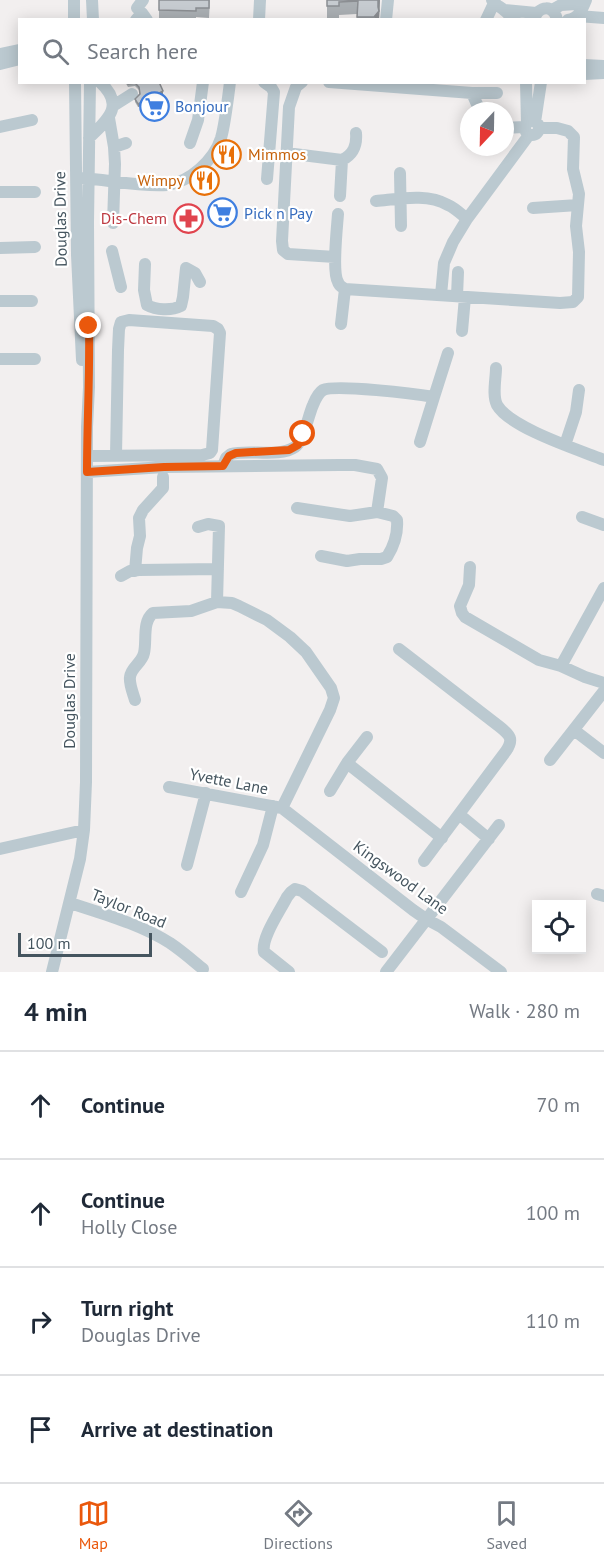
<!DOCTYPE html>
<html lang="en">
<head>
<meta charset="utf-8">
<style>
  :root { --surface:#fff; --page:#f2f2f3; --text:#1f2937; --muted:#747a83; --line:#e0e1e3; --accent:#ea580c }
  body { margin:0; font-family:"PT Sans",sans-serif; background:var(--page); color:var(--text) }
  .controls { position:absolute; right:18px; bottom:18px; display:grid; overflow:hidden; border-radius:0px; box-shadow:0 3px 15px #0003 }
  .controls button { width:54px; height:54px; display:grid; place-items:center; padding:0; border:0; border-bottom:2px solid var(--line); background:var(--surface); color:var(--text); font:30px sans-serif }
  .compass { position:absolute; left:460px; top:102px; width:54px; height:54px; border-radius:50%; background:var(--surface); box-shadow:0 3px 15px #0003; rotate:202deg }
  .scale { position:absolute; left:18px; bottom:15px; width:134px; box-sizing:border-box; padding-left:6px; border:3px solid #45555f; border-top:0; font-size:16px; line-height:21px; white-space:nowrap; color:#45555f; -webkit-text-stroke:4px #fff; paint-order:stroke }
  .stop { position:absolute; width:18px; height:18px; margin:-14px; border:4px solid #ea580c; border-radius:50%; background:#fff }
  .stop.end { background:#ea580c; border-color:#fff; box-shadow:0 2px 6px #0008 }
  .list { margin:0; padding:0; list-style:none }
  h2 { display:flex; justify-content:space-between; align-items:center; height:78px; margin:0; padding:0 24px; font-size:26px }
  h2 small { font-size:20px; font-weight:400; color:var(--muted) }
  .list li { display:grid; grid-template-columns:39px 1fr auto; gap:18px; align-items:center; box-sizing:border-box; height:108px; padding:0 24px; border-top:2px solid var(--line) }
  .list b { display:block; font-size:22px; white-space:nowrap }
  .list p { margin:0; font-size:20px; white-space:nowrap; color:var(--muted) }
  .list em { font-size:20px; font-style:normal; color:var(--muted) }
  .icon { flex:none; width:33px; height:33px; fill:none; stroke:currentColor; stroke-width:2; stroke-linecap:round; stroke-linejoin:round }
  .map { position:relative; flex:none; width:604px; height:972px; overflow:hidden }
  .search { position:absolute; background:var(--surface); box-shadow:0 3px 15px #0003; left:18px; right:18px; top:18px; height:66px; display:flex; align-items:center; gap:15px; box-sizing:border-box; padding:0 21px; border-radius:0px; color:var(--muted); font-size:22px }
  .sheet { height:510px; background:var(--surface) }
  nav { display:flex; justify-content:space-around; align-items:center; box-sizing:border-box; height:84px; border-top:2px solid var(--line); background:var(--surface); font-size:16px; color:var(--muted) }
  nav a { display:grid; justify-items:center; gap:3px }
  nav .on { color:var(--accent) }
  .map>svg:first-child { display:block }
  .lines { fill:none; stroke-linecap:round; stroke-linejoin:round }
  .minor { stroke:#bbc9d0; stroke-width:12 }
  .wall { fill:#aaafb3 }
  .shaded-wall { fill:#8b8e92 }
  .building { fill:#c6cbd0; stroke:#8b8e92; stroke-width:1.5 }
  .route { stroke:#ea580c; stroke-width:8 }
  .labels { text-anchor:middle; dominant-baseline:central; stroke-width:4.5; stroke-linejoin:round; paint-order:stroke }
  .shop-label { font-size:16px; fill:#366cbe; stroke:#fff; text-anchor:start }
  .food-label { font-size:16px; fill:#c56008; stroke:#fff; text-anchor:start }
  .health-label { font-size:16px; fill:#be3a42; stroke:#fff; text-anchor:end }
  .street-label { font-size:16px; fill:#45555f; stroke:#fff }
</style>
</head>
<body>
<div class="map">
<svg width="604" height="972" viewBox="0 0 604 972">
  <rect width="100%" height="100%" fill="#f2efef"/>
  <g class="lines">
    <path class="minor" d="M74 0V20
      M92 0 93 20
      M492 0C495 5 501 7 505 11 509 14 510 17 515 20
      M137 8 143 0
      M505 10 536 13
      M552 10 561 5 576 4 584 0
      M578 16 604 18
      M136 20 142 13 147 20
      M259 20 260 0
      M386 20 388 0
      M486 20 494 3
      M534 20C538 5 554 4 557 20
      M568 20C579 18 582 10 586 0
      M0 54 20 50
      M0 64 20 59
      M584 65 604 66
      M584 74 604 73
      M75 82 77 255 82 360
      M264 82 271 87 274 92 267 179
      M302 82 296 87 289 107 282 241 283 250 288 254 335 257
      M329 82 472 93 480 111
      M526 82 527 123
      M472 93H497
      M113 106 132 94
      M109 118 114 147
      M525 128a7 7 0 1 1 14 0a7 7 0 1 1-14 0Z
      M535 122 541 82
      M0 127 32 120
      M505 128 524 127
      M89 138C107 120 126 106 100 82
      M190 143 198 120 203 82
      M286 153 342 160
      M400 173 401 226
      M83 178C109 180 141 187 167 185 190 182 214 160 221 138 225 124 228 98 230 82
      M0 192H35
      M340 196 342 160C354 154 357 145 356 133
      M376 201C399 199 427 193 448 205 455 208 461 214 467 219
      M533 208 578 205
      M338 214C337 228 332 272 338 282 339 286 342 287 345 289L560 303 573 302 578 297 579 252 576 226 579 194 573 169 574 137 568 131 557 128H539
      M113 223 115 164 114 147 126 143
      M0 248 35 247
      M112 251 121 287
      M145 264 144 290 147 305C156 310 171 311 181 306L183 297 186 268 195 273 200 282
      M441 295 444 263 453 242 467 219 529 135
      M457 296 458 272
      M0 301H32
      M341 324 345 289
      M462 331 465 297
      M0 359H35
      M496 368C496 379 492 395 497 405 510 428 579 450 604 460
      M420 442 434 397
      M565 445 576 412 579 390
      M87 456 202 455 210 453 212 450 220 333 218 329 213 326 129 320 121 322 119 329 118 350 116 455
      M223 466 226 458 231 454C249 449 279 458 295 447 304 441 308 416 313 405 315 400 318 393 323 390 336 384 416 394 434 397L448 353
      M87 472 164 467 339 465H355L377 469 382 478 377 512
      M297 508 350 516 377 512 393 516 397 520C398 533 394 546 387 557L381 559H360L347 561 321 556
      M582 517 604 525
      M198 527 208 524 219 526 217 602
      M470 567 469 585 460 606 462 613 465 617 539 660 561 666 585 677 604 683
      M135 571 137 548 140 536 139 518 143 510 163 488V477
      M121 576 130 571 139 570 218 569
      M399 649 500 727C510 735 514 739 506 751L424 861
      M561 666 604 588
      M135 700C133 693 129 684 130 677 131 667 142 663 144 653 147 640 142 622 153 613L191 611 217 602 232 603 239 606 267 620 290 637 306 652 331 688 334 698 330 710 282 808
      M574 730 604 753
      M550 760 604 691
      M347 763 367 737
      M169 787 282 808 413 910 426 919 441 927 501 972
      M330 791 347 763 442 838
      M460 815 489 839
      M0 849 84 830
      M187 865 206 793
      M241 892 263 845 273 806
      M597 894 604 896
      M70 903C103 914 140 924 170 943 182 951 192 960 203 969
      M52 972 80 859 84 830 86 782 87 427 89 387 88 222 90 82
      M289 972 264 952C261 938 280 911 287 897L291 892 295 889 302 891 382 952
      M386 972 499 825"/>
  </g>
  <path class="wall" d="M159 0H210L209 18 196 17V20L159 19Z
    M327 0H380L379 20H357V14L339 15V19L327 18Z
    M125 82H159L163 94 138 107 135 102V99L139 94V90L135 86 128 87Z"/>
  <path class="shaded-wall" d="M378 0H380L379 20H374Z
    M163 91V94L138 107V104Z"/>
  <path class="building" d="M159 0H209V8H196V11L159 10Z
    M327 0H378V7L379 11 374 17H357L358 1 339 2V6H327Z
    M127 82H159L163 91 138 104 135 99 140 94 139 87 135 83 128 84Z"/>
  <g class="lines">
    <path class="route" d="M89 326C90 375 87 423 87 472L164 467 223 466 229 456 236 453 289 450 298 445 303 434"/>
  </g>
  <defs>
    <symbol id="supermarket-ring" viewBox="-11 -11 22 22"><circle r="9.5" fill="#fff" stroke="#3f7fe0" stroke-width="1.5"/><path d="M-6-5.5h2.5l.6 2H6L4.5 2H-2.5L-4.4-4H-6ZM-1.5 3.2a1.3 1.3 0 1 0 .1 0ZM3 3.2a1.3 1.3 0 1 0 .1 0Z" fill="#3f7fe0"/></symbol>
    <symbol id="restaurant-ring" viewBox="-11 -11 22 22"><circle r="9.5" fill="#fff" stroke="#e8710a" stroke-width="1.5"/><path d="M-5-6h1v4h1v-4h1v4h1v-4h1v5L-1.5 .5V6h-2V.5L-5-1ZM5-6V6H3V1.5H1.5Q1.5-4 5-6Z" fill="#e8710a"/></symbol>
    <symbol id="pharmacy-ring" viewBox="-11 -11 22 22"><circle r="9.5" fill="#fff" stroke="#e0444e" stroke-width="1.5"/><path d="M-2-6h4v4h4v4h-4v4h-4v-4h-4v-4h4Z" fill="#e0444e"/></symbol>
  </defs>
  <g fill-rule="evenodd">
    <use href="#supermarket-ring" x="138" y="90" width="33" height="33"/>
    <use href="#restaurant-ring" x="210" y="138" width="33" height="33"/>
    <use href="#restaurant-ring" x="188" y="164" width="33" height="33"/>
    <use href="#supermarket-ring" x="206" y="196" width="33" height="33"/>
    <use href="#pharmacy-ring" x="172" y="202" width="33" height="33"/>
  </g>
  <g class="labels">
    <g class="shop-label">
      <text x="175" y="106">Bonjour</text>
      <text x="244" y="213">Pick n Pay</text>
    </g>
    <g class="food-label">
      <text x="248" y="154">Mimmos</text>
      <text x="184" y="180" text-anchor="end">Wimpy</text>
    </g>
    <g class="health-label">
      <text x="167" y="218">Dis-Chem</text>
    </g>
    <g class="street-label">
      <text transform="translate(60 219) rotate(-91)">Douglas Drive</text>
      <text transform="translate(69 701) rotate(-90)">Douglas Drive</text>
      <text transform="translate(229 781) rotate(11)">Yvette Lane</text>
      <text transform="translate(401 877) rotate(36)">Kingswood Lane</text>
      <text transform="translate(129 908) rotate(22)">Taylor Road</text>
    </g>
  </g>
</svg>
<div class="controls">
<button><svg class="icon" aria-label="locate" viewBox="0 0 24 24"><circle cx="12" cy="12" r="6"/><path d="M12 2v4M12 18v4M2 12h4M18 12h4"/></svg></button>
</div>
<svg class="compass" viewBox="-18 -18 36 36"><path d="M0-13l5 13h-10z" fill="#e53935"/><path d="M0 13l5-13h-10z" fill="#747a83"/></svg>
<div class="scale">100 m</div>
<div class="stop" style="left:303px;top:434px"></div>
<div class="stop end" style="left:89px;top:326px"></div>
<div class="search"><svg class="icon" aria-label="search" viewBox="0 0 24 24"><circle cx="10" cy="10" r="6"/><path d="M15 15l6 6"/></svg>Search here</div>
</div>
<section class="sheet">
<h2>4 min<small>Walk · 280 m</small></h2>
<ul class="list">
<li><svg class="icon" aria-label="ahead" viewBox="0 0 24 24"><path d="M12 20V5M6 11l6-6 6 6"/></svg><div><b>Continue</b></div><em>70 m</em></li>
<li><svg class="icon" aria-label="ahead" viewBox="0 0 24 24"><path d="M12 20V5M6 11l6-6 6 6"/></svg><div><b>Continue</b><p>Holly Close</p></div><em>100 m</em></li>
<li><svg class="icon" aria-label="right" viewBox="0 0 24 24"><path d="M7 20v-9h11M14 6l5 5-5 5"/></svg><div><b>Turn right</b><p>Douglas Drive</p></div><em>110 m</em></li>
<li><svg class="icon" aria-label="arrive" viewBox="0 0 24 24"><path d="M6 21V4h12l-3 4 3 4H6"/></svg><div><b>Arrive at destination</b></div></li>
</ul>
</section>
<nav>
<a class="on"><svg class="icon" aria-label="map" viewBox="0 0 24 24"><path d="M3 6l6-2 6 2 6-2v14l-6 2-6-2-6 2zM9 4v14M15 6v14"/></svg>Map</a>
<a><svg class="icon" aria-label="directions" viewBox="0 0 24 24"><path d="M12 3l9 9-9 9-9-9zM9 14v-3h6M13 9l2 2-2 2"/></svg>Directions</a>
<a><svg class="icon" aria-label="saved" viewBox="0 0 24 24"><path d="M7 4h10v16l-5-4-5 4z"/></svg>Saved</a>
</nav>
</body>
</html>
